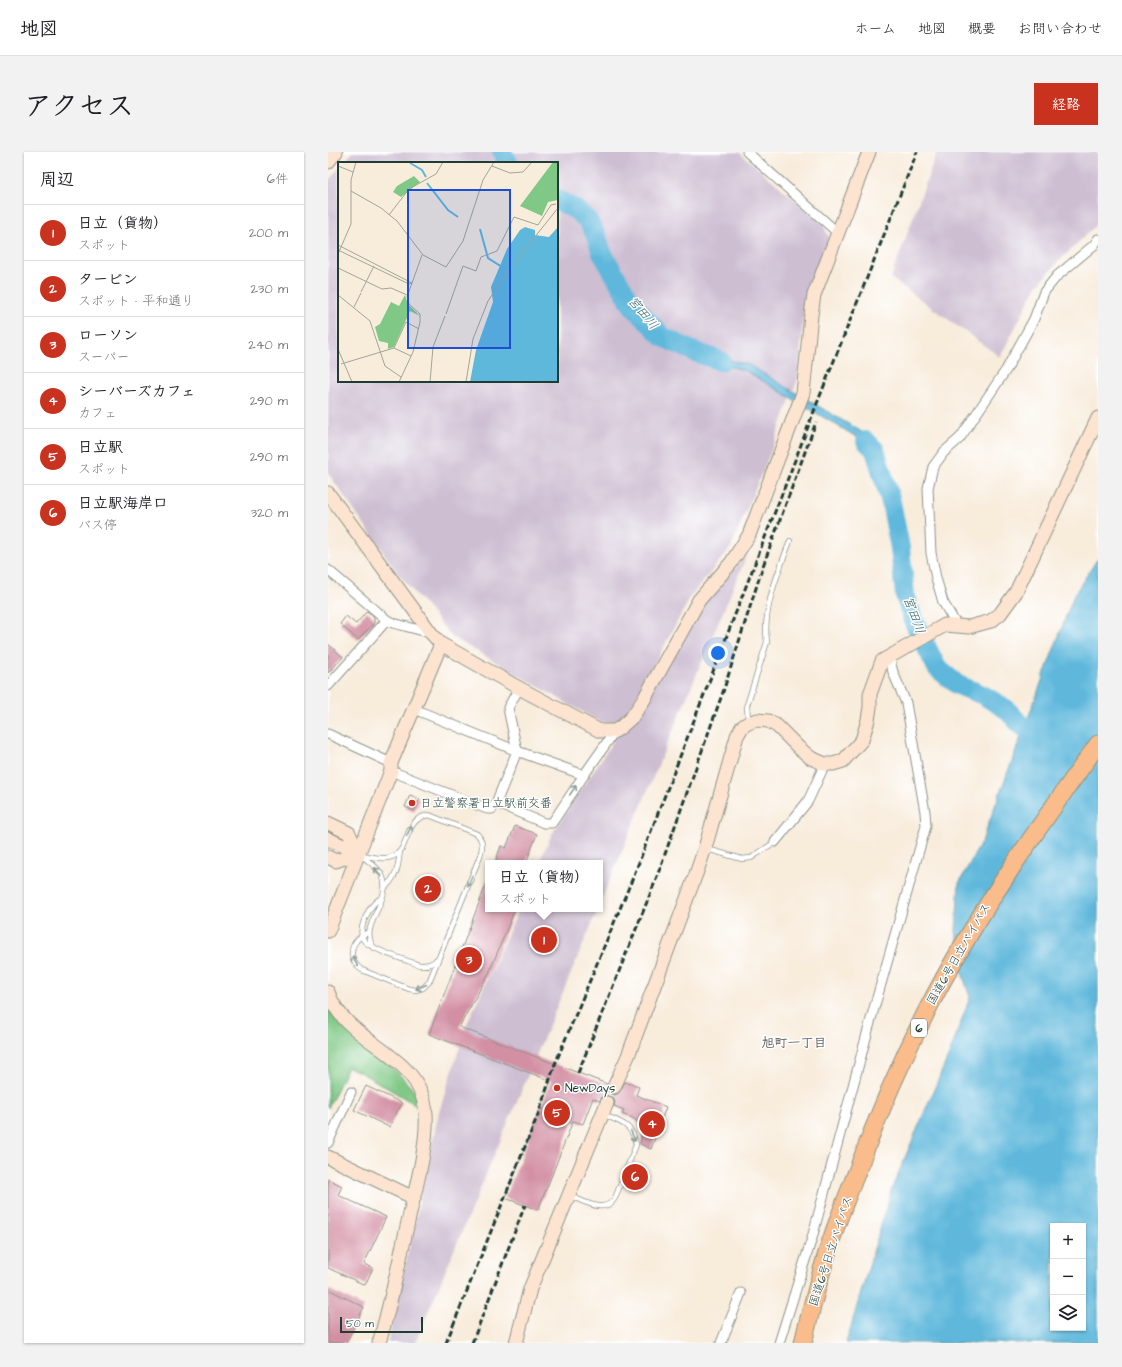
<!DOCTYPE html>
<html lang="ja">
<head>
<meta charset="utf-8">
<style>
  :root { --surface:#fff; --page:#f2f2f2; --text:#202124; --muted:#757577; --line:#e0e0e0; --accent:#c8321e }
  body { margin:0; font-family:"Architects Daughter","Klee One",sans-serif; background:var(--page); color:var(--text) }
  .controls { position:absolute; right:12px; bottom:12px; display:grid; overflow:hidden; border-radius:0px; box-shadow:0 1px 3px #0004 }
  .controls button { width:36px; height:36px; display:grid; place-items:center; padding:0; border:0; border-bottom:1px solid var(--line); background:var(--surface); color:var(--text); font:20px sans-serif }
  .scale { position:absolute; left:12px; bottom:10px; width:83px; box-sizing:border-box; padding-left:4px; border:2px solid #1f3d34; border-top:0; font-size:11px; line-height:14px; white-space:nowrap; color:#1f3d34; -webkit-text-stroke:3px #fff; paint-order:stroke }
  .you { position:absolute; left:390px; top:501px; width:14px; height:14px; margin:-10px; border:3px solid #fff; border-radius:50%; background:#1a73e8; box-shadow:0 0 0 6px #1a73e833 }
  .badge { display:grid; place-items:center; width:26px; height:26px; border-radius:50%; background:var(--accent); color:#fff; font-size:13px; font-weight:700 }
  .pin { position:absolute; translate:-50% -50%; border:2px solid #fff; box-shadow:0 1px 4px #0006 }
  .popup { position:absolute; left:157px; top:708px; width:118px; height:52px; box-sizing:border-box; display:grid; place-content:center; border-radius:0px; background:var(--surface); filter:drop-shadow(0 1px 3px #0005); font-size:13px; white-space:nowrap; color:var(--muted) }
  .popup b { font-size:15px; color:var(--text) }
  .popup::after { content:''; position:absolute; left:50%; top:100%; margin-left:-8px; border:8px solid transparent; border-top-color:var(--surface) }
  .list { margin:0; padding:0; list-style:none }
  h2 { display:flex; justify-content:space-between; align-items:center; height:52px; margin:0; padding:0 16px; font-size:17px }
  h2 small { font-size:13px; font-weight:400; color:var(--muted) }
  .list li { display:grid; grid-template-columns:26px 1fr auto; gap:12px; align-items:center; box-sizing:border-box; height:56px; padding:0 16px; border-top:1px solid var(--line) }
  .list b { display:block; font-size:15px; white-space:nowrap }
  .list p { margin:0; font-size:13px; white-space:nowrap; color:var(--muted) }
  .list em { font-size:13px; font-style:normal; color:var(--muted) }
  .icon { flex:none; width:22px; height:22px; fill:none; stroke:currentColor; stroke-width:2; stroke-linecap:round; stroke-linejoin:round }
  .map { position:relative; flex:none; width:770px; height:1191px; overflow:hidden; border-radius:0px }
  header { display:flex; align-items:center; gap:24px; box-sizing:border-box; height:56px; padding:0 20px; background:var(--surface); border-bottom:1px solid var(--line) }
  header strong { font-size:19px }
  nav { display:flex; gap:22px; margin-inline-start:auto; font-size:14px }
  .intro { display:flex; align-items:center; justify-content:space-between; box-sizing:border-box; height:96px; padding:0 24px }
  h1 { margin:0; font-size:28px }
  .button { padding:10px 18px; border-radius:0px; background:var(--accent); color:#fff; font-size:14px; font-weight:700 }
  main { display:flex; gap:24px; padding:0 24px }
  aside { flex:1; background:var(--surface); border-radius:0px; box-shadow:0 1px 3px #0004 }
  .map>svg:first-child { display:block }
  .industrial { fill:#cdbed2 }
  .green { fill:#7fc885; stroke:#4f825c }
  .water { fill:#5eb8dc; stroke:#3e7a88; fill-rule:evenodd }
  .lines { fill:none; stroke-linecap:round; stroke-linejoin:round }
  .river { stroke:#5eb8dc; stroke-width:20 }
  .building { fill:#d38fa4 }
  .lane-casing { stroke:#8c9488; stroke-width:6 }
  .street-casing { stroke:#8c9488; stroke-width:11 }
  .secondary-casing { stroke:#8c9488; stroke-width:15 }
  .highway-casing { stroke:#8c9488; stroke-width:19 }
  .lane { stroke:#fff; stroke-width:4.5 }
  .street { stroke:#fff; stroke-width:9 }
  .secondary { stroke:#fde4d0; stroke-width:13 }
  .highway { stroke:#f9bc8a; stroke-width:17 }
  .rail { stroke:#1f3d34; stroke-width:3; stroke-dasharray:6 3; stroke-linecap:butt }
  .oneway { stroke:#8f9e9a }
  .poi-dot { fill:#c8321e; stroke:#fff; stroke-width:1.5 }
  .labels { text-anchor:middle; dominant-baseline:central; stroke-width:3; stroke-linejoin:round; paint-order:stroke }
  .shield { fill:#fff; stroke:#627771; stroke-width:1 }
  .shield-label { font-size:11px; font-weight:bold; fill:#1f3d34 }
  .poi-label { font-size:12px; fill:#1f3d34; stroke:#fff; text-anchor:start }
  .street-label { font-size:12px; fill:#1f3d34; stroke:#fff }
  .water-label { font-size:13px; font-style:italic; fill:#326266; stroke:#fff }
  .neighbourhood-label { font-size:13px; font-weight:bold; fill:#5e5a5b; stroke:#fff }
  .inset-river { fill:none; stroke:#5eb8dc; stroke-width:2 }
  .inset-road { fill:none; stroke:#a1a698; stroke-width:1 }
  .view { fill:#1d4ed8; fill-opacity:0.15; stroke:#1d4ed8; stroke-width:2 }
  .inset-edge { fill:none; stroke:#1f3d34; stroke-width:2 }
</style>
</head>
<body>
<header>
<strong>地図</strong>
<nav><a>ホーム</a><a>地図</a><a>概要</a><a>お問い合わせ</a></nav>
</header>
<div class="intro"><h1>アクセス</h1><a class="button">経路</a></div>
<main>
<aside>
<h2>周辺<small>6件</small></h2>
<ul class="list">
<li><span class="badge">1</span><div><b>日立（貨物）</b><p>スポット</p></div><em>200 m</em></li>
<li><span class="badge">2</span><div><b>タービン</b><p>スポット · 平和通り</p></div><em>230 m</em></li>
<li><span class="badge">3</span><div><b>ローソン</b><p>スーパー</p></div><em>240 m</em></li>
<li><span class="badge">4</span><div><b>シーバーズカフェ</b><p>カフェ</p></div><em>290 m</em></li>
<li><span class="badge">5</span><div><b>日立駅</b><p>スポット</p></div><em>290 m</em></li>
<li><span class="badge">6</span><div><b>日立駅海岸口</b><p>バス停</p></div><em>320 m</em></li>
</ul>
</aside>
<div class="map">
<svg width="770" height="1191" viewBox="0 0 770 1191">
  <rect width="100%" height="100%" fill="#fff"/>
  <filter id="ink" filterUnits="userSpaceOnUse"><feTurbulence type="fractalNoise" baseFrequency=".025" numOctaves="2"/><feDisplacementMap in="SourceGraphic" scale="8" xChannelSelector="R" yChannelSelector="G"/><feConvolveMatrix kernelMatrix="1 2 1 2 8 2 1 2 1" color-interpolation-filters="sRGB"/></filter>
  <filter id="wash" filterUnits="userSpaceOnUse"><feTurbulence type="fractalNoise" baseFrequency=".012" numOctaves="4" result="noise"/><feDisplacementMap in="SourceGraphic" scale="16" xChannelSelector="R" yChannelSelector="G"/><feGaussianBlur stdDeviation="0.9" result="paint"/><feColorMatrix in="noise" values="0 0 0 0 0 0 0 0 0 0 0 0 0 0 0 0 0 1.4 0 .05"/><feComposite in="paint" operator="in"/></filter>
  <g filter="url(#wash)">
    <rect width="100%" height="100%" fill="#f8ecdb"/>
    <path class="industrial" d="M25 0H411L495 72 501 86 476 156 470 226 443 299 403 395 363 444 303 555 286 571 272 570 124 485 69 420 0 321V29L11 16V229H229V11H15Z
      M609 0H770V68L769 72 729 111 708 135 672 205 563 126Z
      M419 403 272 751V711H211L224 682 378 448Z
      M191 757H270L87 1191H60L111 960 139 872Z"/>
    <path class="green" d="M0 855 15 876 57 909 73 924 86 939 90 954 32 920 20 915 0 956Z"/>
    <path class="water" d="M368 197 405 209 421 213 534 280 551 297 556 310 548 313C545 304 540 289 530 286L418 219 365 203Z
      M770 406V1191H518L564 1036 622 900 642 845 633 818 628 778 631 731 654 689 746 443ZM725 1074H755V1176H725Z"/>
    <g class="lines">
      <path class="river" d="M174 0 180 11
        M229 48 247 57 260 69 268 83 274 101 305 154 335 185 367 200 393 209
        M538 289 547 298 563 350 572 396 577 443 585 468 609 516 630 533 655 543 678 557 692 572 718 590"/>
    </g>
    <g id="blocks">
      <path class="building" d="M39 459 46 465V471L30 488 12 472 18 464 28 472Z
        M0 492 15 505 0 521Z
        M82 643 92 647 86 659 77 655Z
        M187 674 209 682 198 711H167L173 694 178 696Z
        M159 730 160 757H187L161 821 131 875 279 932V939L283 942 287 943 291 941 297 930 311 935 308 943 338 955 323 997 312 992 315 981 313 973 305 966 294 962 296 958 286 954 287 950 285 946 278 943 274 945 271 949 265 946 255 972 245 969 210 1058 177 1046 223 929 101 882Z
        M217 776 227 782 215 801 206 795Z
        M38 934 74 951 61 975 26 958Z
        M0 1027 14 1034 10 1043 58 1065 36 1112 45 1116 37 1133 0 1116Z
        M0 1137 36 1155 18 1191H0Z"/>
    </g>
  </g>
  <g filter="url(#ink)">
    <use href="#blocks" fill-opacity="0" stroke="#8c9488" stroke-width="1"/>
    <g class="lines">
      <defs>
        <path id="lane" d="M420 569 419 553 439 490C434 457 451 419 462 389
          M379 697 414 707 423 706 447 690
          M31 702C40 704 49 707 59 706 85 703 72 667 101 663L149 682C155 688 155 696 152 704L101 830 95 836 88 838 81 837 34 818C23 811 20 797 30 787 33 784 38 782 41 779
          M31 702C39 708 50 715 54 723 66 747 30 774 45 794
          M57 736C69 723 70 717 72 699
          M54 745C44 752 41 757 36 769 34 775 32 781 35 787 40 797 80 809 92 813 99 813 104 813 109 807
          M242 1044C256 1049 277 1063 287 1046L308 993C305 973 293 970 276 963"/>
        <path id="street" d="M419 0 510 81
          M0 418 59 468 65 471 103 481
          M629 474 615 450 608 426 603 401 600 336 605 315 616 300 632 286 678 218 706 167 716 140 729 124 766 93 770 87
          M0 534 59 468
          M86 557 189 599 256 623
          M0 582 63 611
          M63 619 159 657H164L168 651 189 599 180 556 191 536
          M168 651 216 671H224L256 623 287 579
          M447 690 480 649 497 612
          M0 991 23 940
          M393 1191 413 1141
          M451 1191 484 1086 543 867 598 674 597 660 578 551 565 520 561 505"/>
        <path id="secondary" d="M0 10 8 0
          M0 341 103 481 113 492 191 536 272 579H287L293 575 304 565 315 549 371 448 403 411 421 383 475 241 483 163 486 143 541 0
          M0 671 21 681 30 701
          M0 687 30 701
          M0 705 8 709 30 701
          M0 779 63 619V611L113 492
          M0 840C13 878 56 893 81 921 91 933 97 947 98 962 100 994 87 1038 80 1070 71 1110 63 1151 51 1191
          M286 935 300 904 368 722 377 696 409 584 414 575 420 571 429 568 440 569 449 574 471 596 483 606 497 612H505L515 609 534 588 540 568 542 555V542L554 509 617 473 641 475 663 469 672 462 688 440 770 266
          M0 1005 86 1046
          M188 1191 202 1137 279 951"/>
        <path id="highway" d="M475 1191C484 1153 494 1114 507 1077 514 1057 522 1037 530 1017 552 957 578 898 608 841 655 753 712 673 770 592"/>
      </defs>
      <use href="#lane" class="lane-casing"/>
      <use href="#street" class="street-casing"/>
      <use href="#secondary" class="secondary-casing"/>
      <use href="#highway" class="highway-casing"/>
      <use href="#lane" class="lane"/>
      <use href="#street" class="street"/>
      <use href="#secondary" class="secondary"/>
      <use href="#highway" class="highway"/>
      <path class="rail" d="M250 921 327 730 395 540 435 414 488 270
        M118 1191 211 960 227 912 306 723 488 254 589 0
        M144 1191 197 1053"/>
    </g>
    <defs><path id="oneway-shaft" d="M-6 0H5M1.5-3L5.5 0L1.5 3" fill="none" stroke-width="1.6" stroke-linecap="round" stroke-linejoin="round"/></defs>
    <g class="oneway">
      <use href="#oneway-shaft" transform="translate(245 638) rotate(-56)"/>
      <use href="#oneway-shaft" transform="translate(81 679) rotate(-65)"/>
      <use href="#oneway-shaft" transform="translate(50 720) rotate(-129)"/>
      <use href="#oneway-shaft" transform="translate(142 729) rotate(112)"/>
      <use href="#oneway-shaft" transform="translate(27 809) rotate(-115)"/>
      <use href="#oneway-shaft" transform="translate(93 835) rotate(155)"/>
      <use href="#oneway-shaft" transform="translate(305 984) rotate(68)"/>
    </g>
  </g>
  <g class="poi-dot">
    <circle cx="84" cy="651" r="4"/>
    <circle cx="229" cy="936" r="4"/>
  </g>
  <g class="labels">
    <rect class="shield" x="583" y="867" width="16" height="18" rx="3"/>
    <g class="shield-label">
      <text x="591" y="876">6</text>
    </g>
    <g class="poi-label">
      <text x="92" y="651">日立警察署日立駅前交番</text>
      <text x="237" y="936">NewDays</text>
    </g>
    <g class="street-label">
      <text transform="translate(631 802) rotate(-60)">国道6号日立バイパス</text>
      <text transform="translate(503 1099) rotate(-72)">国道6号日立バイパス</text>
    </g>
    <g class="water-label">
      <text transform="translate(315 161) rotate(50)">宮田川</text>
      <text transform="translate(586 463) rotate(70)">宮田川</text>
    </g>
    <g class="neighbourhood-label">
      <text x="466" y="891">旭町一丁目</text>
    </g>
  </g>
  <g transform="translate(10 10)">
    <rect width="220" height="220" fill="#f8ecdb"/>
    <path d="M215 0H220V38L210 40 204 54 182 44ZM76 14 82 20 63 35 55 30 59 24ZM67 133 70 142 82 154 72 149 56 185 50 187V181L41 179 37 165 42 162 53 140 61 144Z" fill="#7fc885"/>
    <path d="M187 65 197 68V73L211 75 220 65V220H132L138 188 155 140 153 125 169 87 182 68Z" fill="#5eb8dc"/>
    <path class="inset-river" d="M72 1 84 8 88 15M89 21 110 48 120 55M142 67 150 96 164 105"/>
    <path class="inset-road" d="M0 4 15 10M154 4 172 11 185 10 194 0M13 29 43 46 59 59 85 93 108 105 125 79 145 18 156 0M51 53 71 27 98 12 105 0M0 83 74 121M0 88 71 122 74 121M0 92 13 62V18L18 0M0 106 44 127 53 126 69 133M23 130 36 104M0 133 32 159 47 204 63 215M16 145 23 131M108 152 125 104 138 109 143 95 159 89 176 55 200 63 213 43 218 42M0 187 14 220M73 194 56 186 68 160 81 167M3 202 56 186M61 220 75 190 82 160V152L71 142 69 135 84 93M92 220 95 185 107 154M128 220 135 177 150 139 172 106 220 46"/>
    <path class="view" d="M70 28H172V186H70Z"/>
    <rect width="220" height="220" class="inset-edge"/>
  </g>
</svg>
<div class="controls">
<button>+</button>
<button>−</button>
<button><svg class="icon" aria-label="layers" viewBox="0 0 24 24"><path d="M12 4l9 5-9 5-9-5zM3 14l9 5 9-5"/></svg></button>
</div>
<div class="scale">50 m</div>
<div class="you"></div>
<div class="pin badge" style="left:216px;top:788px">1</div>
<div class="popup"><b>日立（貨物）</b>スポット</div>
<div class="pin badge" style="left:100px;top:737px">2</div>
<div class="pin badge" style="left:141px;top:808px">3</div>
<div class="pin badge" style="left:324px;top:972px">4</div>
<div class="pin badge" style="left:229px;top:961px">5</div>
<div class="pin badge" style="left:307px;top:1025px">6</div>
</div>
</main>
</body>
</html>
